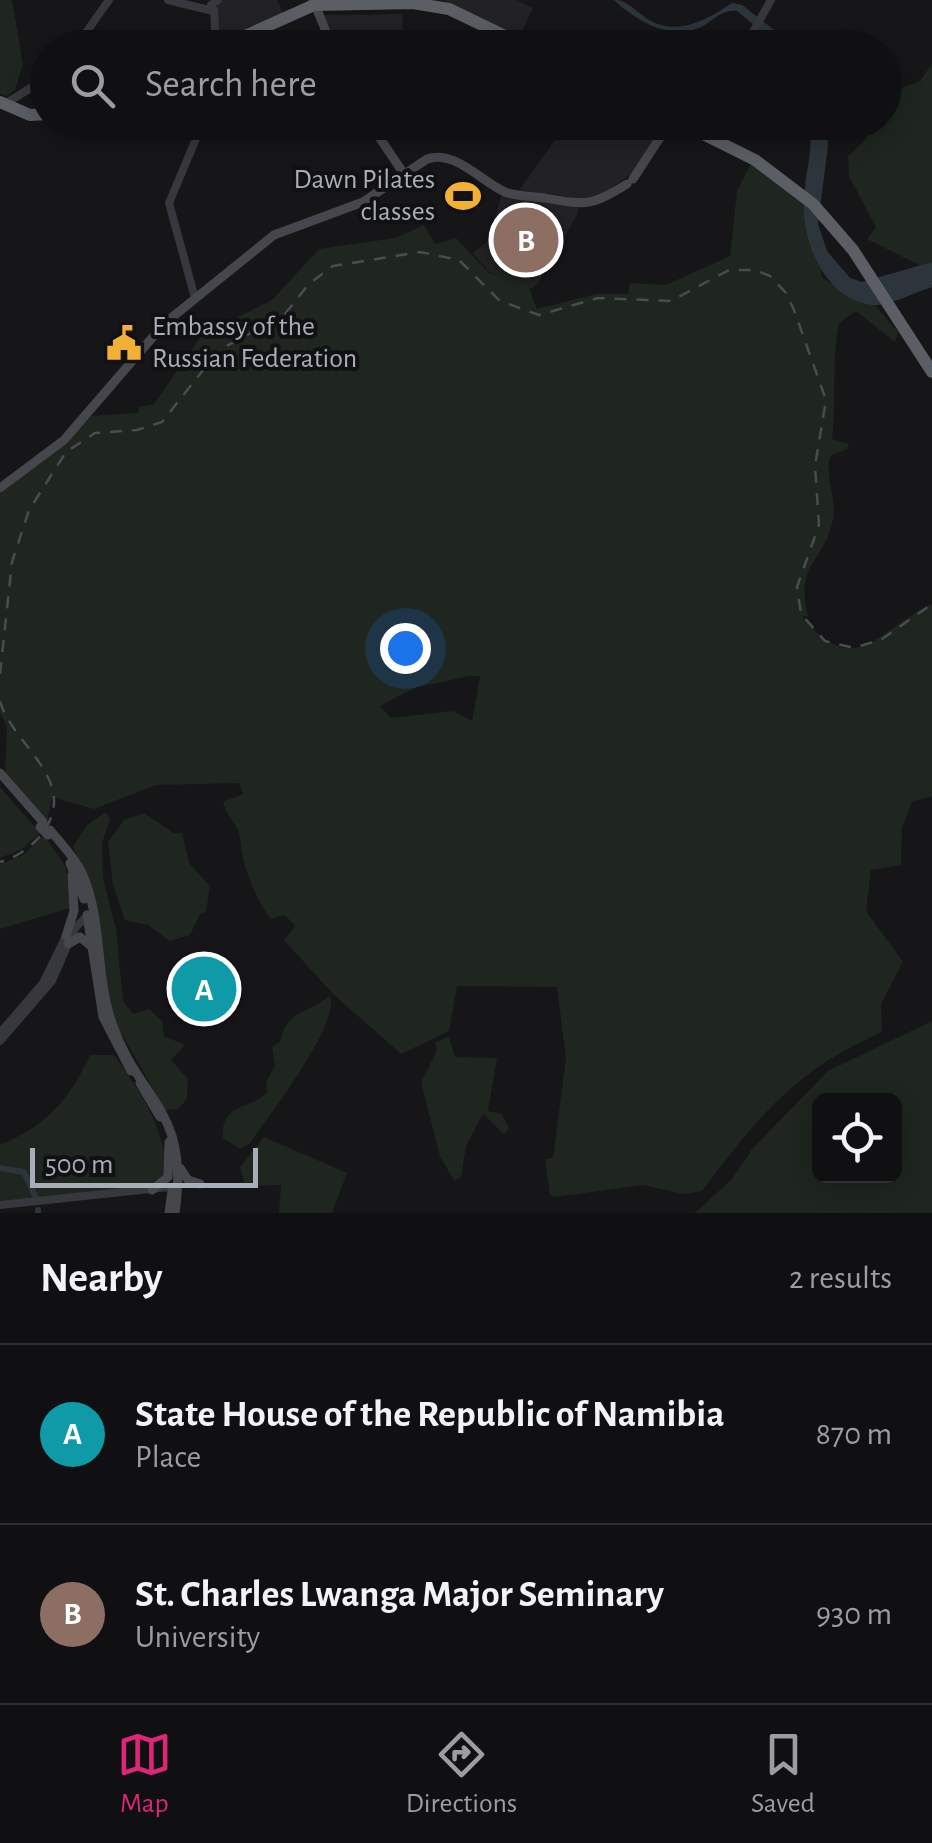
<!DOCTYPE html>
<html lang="en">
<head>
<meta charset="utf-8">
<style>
  :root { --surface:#101012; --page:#19191b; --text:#f1f3f6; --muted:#9c9d9f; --line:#303032; --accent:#db2777 }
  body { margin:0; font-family:"Alegreya Sans",sans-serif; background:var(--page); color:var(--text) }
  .controls { position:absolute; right:30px; bottom:30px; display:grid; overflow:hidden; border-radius:15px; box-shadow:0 5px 25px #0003 }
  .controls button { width:90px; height:90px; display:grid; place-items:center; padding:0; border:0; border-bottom:2px solid var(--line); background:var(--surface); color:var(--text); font:50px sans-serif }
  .scale { position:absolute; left:30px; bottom:25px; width:228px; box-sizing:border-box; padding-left:10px; border:5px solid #a8adb8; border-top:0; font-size:28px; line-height:35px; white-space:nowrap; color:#a8adb8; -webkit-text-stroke:8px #111113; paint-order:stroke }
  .you { position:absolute; left:405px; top:648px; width:35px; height:35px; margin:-25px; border:8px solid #fff; border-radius:50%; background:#1a73e8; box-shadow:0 0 0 15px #1a73e833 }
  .badge { display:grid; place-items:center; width:65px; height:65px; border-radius:50%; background:var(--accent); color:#fff; font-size:32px; font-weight:700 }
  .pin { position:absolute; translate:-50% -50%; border:5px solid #fff; box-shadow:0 2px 10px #0006 }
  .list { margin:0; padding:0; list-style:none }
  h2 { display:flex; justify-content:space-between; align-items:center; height:130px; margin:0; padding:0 40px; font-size:42px }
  h2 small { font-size:32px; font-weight:400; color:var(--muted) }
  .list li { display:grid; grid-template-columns:65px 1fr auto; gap:30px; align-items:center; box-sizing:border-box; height:180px; padding:0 40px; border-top:2px solid var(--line) }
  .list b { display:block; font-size:38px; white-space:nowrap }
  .list p { margin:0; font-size:32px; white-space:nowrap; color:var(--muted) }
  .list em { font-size:32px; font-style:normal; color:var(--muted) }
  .icon { flex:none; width:55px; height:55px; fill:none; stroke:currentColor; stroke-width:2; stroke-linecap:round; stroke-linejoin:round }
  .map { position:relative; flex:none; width:932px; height:1213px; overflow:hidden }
  .search { position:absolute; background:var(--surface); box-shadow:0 5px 25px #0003; left:30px; right:30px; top:30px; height:110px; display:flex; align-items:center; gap:25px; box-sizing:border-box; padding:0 35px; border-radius:55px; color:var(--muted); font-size:38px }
  .sheet { height:490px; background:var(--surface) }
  nav { display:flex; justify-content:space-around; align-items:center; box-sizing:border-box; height:140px; border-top:2px solid var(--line); background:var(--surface); font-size:28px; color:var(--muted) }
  nav a { display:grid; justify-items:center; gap:5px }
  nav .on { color:var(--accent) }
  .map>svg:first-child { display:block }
  .built { fill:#222225 }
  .green { fill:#1e261f; fill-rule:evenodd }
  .water { fill:#2c353c }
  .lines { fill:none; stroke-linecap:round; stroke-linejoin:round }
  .river { stroke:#2c353c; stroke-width:6 }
  .tertiary { stroke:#37383d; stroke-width:8 }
  .secondary { stroke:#45474d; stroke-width:9 }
  .trunk { stroke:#5b5e65; stroke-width:12 }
  .rail { stroke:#4a4c52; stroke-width:2.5; stroke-dasharray:12 10; stroke-linecap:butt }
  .secondary-bridge { stroke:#45474d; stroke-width:9 }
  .labels { text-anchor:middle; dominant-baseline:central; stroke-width:8; stroke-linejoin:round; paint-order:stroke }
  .poi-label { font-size:28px; fill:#a8adb8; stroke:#111113; text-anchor:end }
</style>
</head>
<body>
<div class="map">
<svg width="932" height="1213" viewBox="0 0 932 1213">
  <rect width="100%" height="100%" fill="#161618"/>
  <path class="built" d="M222 0H277L283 13 222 39 216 36 217 5Z
    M443 0H516L533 8 518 40Z
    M403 14 402 36 365 37 334 36 324 15Z
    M567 123 665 124 631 174 607 191 583 201 547 193 544 197 578 206V213L539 282 531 289 514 273 500 277 488 271 473 253 488 241 503 191 516 195Z"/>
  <path class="green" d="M0 0H12L23 64 15 90 6 96 0 93Z
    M932 64V262L921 266 867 239 876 227 849 176 848 156 865 140 875 123 884 122 885 105 892 91 919 82Z
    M751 163 804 199 822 277 851 297 875 305 898 332 895 342 856 311 839 323C831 362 837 400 832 439L849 444 847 449 831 455C823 476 838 499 833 520 822 566 795 562 808 617L802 616C855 684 880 627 932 604V796L912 802 902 828 901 865 871 870 866 911 903 962 881 1004 882 1032C794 1071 759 1116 702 1191L683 1194 643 1185 555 1197 550 1195 545 1159 553 1158 566 1058 557 987 457 986 449 1031 401 1054 333 994 284 940 295 926 285 915 270 919C254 893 243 870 240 838 239 826 226 815 223 802L243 794 239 783 156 785 94 809 52 797 47 823 5 773 7 726 0 713V494L65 443 91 416 138 413 139 407 154 404 202 335 272 300 319 249 395 238 424 225 435 244 456 238 488 272 500 277 509 271 526 280 537 309 596 294H628L630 283 666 285 730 256 737 191ZM469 676H480L472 721 452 711 391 718 380 706 414 688Z
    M0 787 40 833 22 849 0 858Z
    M106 812 110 819 102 843 103 878 116 929 123 1001 133 1014 149 1009 162 1021 164 1036 185 1045 171 1060 188 1079 187 1099 178 1109 165 1110 112 1017 83 870 73 847 87 825Z
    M144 813 174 833H182L189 863 210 886 206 912 200 914 190 935 170 941 148 925 125 920 113 885 108 842 124 820Z
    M44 835 66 867 70 908 0 929V864L23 855Z
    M330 996C341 1022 269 1116 250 1143L240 1149 223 1138C220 1103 251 1109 267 1093L266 1082 275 1066 272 1047 280 1042C285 1011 308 1013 330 996Z
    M932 1021V1213H695L731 1180 753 1148 828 1071ZM894 1100V1176H820V1100Z
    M449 1037 455 1057 497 1058 488 1111 502 1114 509 1129 504 1134 483 1114 466 1146 461 1177 454 1181 440 1156 421 1082 437 1051 435 1042Z
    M90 1055H114C142 1094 163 1124 167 1172L151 1189 0 1201V1145C46 1126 69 1100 90 1055Z
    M264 1137 347 1173 332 1213H279L281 1185 245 1186 240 1167Z"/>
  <path class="water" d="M614 0C627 0 632 8 642 15 672 39 704 22 732 3L742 5 796 47H780L737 11C721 9 715 20 701 27 669 41 637 21 614 0Z
    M809 123H826L828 146 818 224 827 251 850 278 862 282 932 262V287C916 292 890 306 873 305 825 300 801 242 804 199 805 172 814 149 809 123Z"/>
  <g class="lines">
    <path class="river" d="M0 1168 24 1172 37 1200
      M38 1210V1213"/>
    <path class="tertiary" d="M168 0 209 10
      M211 5 218 0
      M214 10 216 48
      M75 48 109 0
      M744 48 771 0
      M5 104 48 77
      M195 298 169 203 203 122
      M0 1033 43 983 67 934
      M0 1041 52 981 75 928 88 915
      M0 1205 178 1186"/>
    <path class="secondary" d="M313 0 333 48
      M369 122 404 174
      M633 179 670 122
      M0 488 64 440 165 323 274 235 363 202 427 159C454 149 482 182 505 192 518 197 532 196 545 198 586 205 590 207 627 184
      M0 773 43 822
      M50 830C61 844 74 856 82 873 103 919 95 975 112 1023 140 1104 190 1107 175 1213
      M70 863 84 899
      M87 915 103 1017 131 1071
      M66 936 74 911 72 875
      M68 944 80 937 91 946
      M140 1083 160 1117
      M180 1168 188 1180 200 1184
      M152 1190 168 1177 169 1142
      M169 1213 172 1191"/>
    <path class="trunk" d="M218 48 314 5 413 3 449 9 530 48
      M0 102 30 115 48 114
      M679 122 755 160 813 204 853 250 932 372"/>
    <path class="rail" d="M0 674 12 562 29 510 66 452 95 433 137 430 162 422 219 350 284 315 309 284 333 266 420 252 459 260 500 301 539 315 598 298 671 301 729 270H755L770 276 786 293 794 310 826 400 815 466 819 525 797 587 801 614 825 641 854 648 882 639 932 604
      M0 701C12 745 79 779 44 831 33 846 18 857 0 862"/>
    <path class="secondary-bridge" d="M40 827 48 835"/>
  </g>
  <defs>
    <symbol id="stadium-bare" viewBox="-9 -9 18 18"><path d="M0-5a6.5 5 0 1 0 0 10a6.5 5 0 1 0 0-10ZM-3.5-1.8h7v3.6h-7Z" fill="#f2b134" stroke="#111113" stroke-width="2.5" paint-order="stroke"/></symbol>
    <symbol id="civic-bare" viewBox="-9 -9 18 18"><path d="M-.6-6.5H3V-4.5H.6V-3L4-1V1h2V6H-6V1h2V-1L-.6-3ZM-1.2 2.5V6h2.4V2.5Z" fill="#f2b134" stroke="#111113" stroke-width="2.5" paint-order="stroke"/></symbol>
  </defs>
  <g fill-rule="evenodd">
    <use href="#stadium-bare" x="438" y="171" width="50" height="50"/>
    <use href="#civic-bare" x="99" y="318" width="50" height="50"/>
  </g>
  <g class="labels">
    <g class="poi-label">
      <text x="435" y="180">Dawn Pilates<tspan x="435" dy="32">classes</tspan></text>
      <text x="152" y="327" text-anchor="start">Embassy of the<tspan x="152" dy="32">Russian Federation</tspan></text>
    </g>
  </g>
</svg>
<div class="controls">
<button><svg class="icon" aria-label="locate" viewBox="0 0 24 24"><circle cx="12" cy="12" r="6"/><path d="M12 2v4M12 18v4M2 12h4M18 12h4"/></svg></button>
</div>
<div class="scale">500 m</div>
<div class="you"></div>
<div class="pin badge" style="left:204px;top:989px;background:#0f9aa8">A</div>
<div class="pin badge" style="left:526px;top:240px;background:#8d6e63">B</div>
<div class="search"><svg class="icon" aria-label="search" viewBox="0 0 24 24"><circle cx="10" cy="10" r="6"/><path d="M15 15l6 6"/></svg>Search here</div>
</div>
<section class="sheet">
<h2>Nearby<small>2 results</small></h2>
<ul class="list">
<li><span class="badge" style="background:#0f9aa8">A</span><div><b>State House of the Republic of Namibia</b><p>Place</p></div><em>870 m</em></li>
<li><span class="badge" style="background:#8d6e63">B</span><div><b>St. Charles Lwanga Major Seminary</b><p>University</p></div><em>930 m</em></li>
</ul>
</section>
<nav>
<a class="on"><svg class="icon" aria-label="map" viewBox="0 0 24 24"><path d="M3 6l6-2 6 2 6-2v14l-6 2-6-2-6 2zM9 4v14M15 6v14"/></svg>Map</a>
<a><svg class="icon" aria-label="directions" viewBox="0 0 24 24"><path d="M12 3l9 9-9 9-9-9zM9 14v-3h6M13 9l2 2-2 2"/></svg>Directions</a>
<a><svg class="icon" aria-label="saved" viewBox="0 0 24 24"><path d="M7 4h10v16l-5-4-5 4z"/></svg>Saved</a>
</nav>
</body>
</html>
